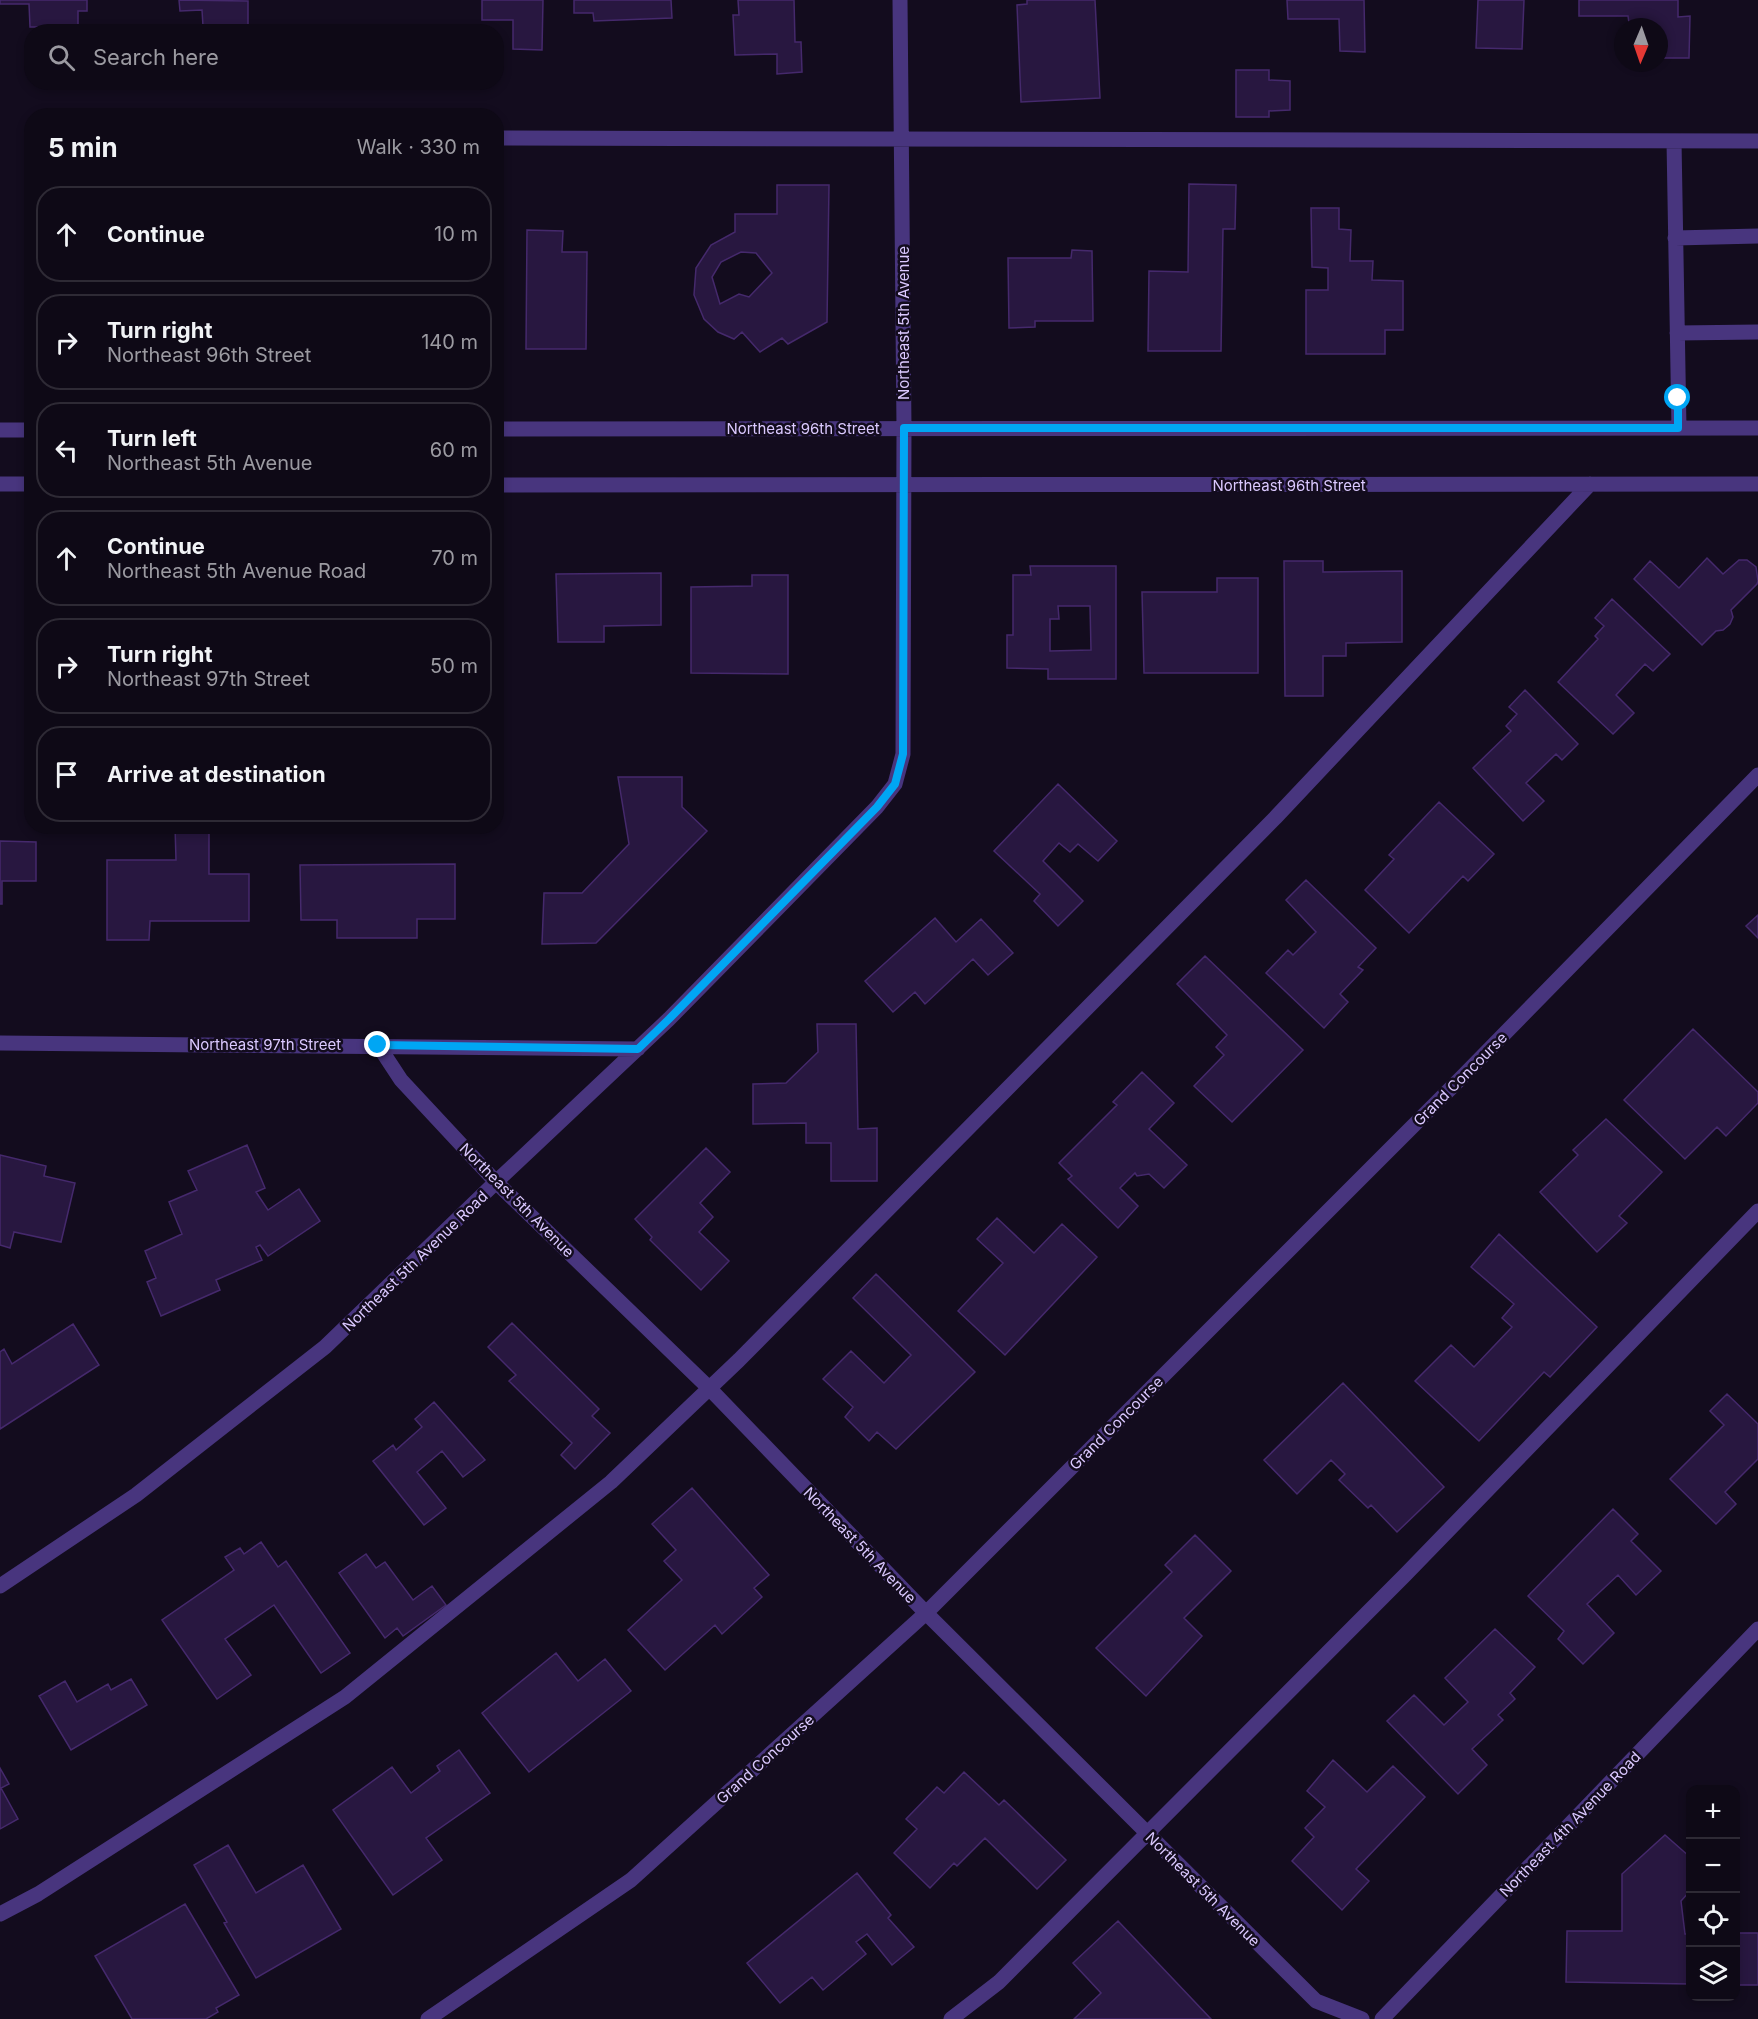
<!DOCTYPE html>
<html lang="en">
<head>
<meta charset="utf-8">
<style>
  :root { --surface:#0e0916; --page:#17121f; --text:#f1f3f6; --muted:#9b9aa1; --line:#2e2a35 }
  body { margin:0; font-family:Inter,sans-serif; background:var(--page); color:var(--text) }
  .controls { position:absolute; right:18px; bottom:18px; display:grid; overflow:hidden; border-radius:12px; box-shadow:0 3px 9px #0003 }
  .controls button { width:54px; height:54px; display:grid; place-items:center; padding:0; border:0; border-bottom:2px solid var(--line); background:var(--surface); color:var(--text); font:30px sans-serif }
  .compass { position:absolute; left:1614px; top:18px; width:54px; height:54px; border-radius:50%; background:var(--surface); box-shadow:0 3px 9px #0003; rotate:182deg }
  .stop { position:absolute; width:18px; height:18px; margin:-14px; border:4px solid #00a6f4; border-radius:50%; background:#fff }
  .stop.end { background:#00a6f4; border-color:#fff; box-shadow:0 2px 6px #0008 }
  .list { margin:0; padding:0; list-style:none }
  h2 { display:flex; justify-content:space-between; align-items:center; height:78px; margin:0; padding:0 24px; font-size:26px }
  h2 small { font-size:20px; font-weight:400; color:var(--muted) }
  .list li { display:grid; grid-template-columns:39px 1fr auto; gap:18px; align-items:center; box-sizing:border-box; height:96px; margin:0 12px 12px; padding:0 12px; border:2px solid var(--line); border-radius:24px }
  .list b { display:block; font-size:22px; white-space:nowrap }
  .list p { margin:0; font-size:20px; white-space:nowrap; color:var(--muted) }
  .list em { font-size:20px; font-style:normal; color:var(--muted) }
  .icon { flex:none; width:33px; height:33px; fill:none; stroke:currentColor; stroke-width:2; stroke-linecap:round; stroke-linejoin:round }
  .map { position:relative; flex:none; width:1758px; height:2019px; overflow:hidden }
  .search { position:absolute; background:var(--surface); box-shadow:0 3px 9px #0003; left:24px; top:24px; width:480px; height:66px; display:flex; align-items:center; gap:15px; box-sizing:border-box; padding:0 21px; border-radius:24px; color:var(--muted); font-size:22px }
  .panel { position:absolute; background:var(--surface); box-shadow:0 3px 9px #0003; left:24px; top:108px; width:480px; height:726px; border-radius:24px }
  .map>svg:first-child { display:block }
  .building { fill:#281740; stroke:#45296c; stroke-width:1.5; fill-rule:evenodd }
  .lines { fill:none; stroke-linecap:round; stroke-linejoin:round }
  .minor { stroke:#48357e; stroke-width:15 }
  .route { stroke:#00a6f4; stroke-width:8 }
  .labels { text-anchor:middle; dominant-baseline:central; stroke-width:5; stroke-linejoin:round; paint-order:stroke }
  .street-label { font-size:15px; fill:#dbc9ff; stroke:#130c1e }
</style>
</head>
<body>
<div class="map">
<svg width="1758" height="2019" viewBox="0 0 1758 2019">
  <rect width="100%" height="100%" fill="#130c1e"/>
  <path class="building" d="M0 0H87V11H78V27H30L29 4H0Z
    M179 0 248 1V25L203 26 202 10 180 11Z
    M482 0H543L542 50 513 49V20H482Z
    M574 0H671L672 18 594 21 593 13H574Z
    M738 0H794L795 42H801L802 72 777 74V54L735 55 733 15H739Z
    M1027 0H1095L1100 98 1021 102 1017 5 1027 4Z
    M1287 0H1364L1365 52 1340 51 1339 19H1288Z
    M1478 0H1524L1522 49 1476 48Z
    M1579 0H1678V17L1690 16 1689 58H1659V27H1653V23H1629L1628 16H1579Z
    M1236 70H1269V80L1290 81V110L1269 111V117H1236Z
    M27 179H32V358H29Z
    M1189 184 1236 185 1235 229H1223L1221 351H1148L1149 271 1188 272Z
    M777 185H829L827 322 788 344 782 338 760 352 742 332 734 339 718 332 704 319 694 295 696 268 711 245 735 232V214H777ZM741 252 756 253 772 273 749 297 739 294 720 304 712 277 721 262Z
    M1311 208H1339V229L1351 230 1350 261H1373L1372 280 1403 281V330H1385V354H1306V290H1328V268L1312 267Z
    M527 230 563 231 562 252H587L586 349H526Z
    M1072 250 1092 251 1093 321H1035V327L1009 328 1008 258H1071Z
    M1707 558 1723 574 1739 560H1747L1756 567 1758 581 1757 584 1731 610 1733 617 1730 624 1723 630 1716 631 1702 645 1634 579 1650 561 1679 588Z
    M1284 561H1323V572L1402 571V642L1346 643V656H1323V696H1285Z
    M1030 566H1116V679H1048V669L1007 668V635H1013V575H1031ZM1058 606H1090L1091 650 1050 651V619H1059Z
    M661 573V625L604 626V642H558L556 574Z
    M752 575H788V674L691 673V587L752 586Z
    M1217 578H1258V673H1144L1142 592H1217Z
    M1612 599 1670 654 1653 671 1645 664 1616 695 1634 713 1613 734 1558 682 1598 639 1595 636 1604 626 1595 618Z
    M27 631H32V679H28Z
    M1525 690 1578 744 1562 760 1556 754 1526 783 1544 801 1523 821 1473 768 1511 731 1506 726 1517 714 1509 707Z
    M618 777H682V807L707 831 596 943 542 944 544 893H582L629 844Z
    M1058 784 1117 841 1098 861 1078 844 1070 852 1059 843 1043 861 1083 901 1058 926 1034 901 1040 894 994 851Z
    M1439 802 1494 854 1468 881 1463 876 1409 933 1365 890 1394 859 1389 855Z
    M175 826H209V874H249V921H150L149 940H107V860H176Z
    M0 841 36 842V881H2V904H0Z
    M455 864V919H417V938H337V920H301L300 865Z
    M1306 880 1376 948 1358 967 1363 970 1340 994 1348 1002 1324 1028 1266 973 1288 950 1293 955 1316 932 1286 900Z
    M1758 915V938L1746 926Z
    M935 918 956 942 981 919 1013 953 988 975 973 959 925 1004 915 992 893 1012 865 981Z
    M1205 956 1303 1050 1232 1122 1194 1086 1224 1055 1216 1047 1227 1035 1177 984Z
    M817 1024H856L858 1129 877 1128V1181H831V1143H806V1123L753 1124V1084L786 1083 818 1052Z
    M1693 1029 1758 1092V1103L1726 1136 1717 1127 1685 1159 1624 1100Z
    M1142 1072 1174 1103 1149 1129 1187 1165 1164 1188 1149 1174 1137 1176 1135 1173 1120 1188 1138 1206 1118 1228 1068 1179 1072 1176 1059 1163 1117 1105 1113 1102Z
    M1606 1119 1662 1172 1619 1216 1627 1223 1597 1252 1540 1192 1578 1155 1573 1150Z
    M247 1145 265 1188 256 1192 268 1210 299 1189 320 1221 268 1256 260 1245 256 1247 262 1260 216 1280 220 1290 161 1316 147 1282 156 1278 145 1251 182 1234 169 1202 197 1190 188 1171Z
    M706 1148 730 1172 700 1203 713 1217 699 1232 729 1261 701 1290 650 1240 652 1237 635 1219Z
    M0 1155 46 1166 44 1176 75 1183 61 1242 14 1232 10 1248 0 1245Z
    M997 1218 1034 1253 1062 1224 1097 1257 1005 1355 958 1311 1003 1263 977 1239Z
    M1499 1234 1597 1327 1550 1377 1544 1372 1479 1441 1415 1381 1451 1345 1474 1367 1512 1327 1502 1318 1514 1304 1471 1267Z
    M876 1274 975 1372 896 1449 877 1432 869 1441 845 1417 853 1407 823 1379 851 1351 884 1383 911 1355 853 1298Z
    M512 1323 599 1409 592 1416 610 1433 575 1469 561 1455 572 1443 509 1381 516 1375 488 1347Z
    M73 1324 99 1365 0 1429V1352L4 1349 12 1364Z
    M1343 1383 1444 1487 1397 1532 1371 1505 1368 1508 1339 1480 1345 1474 1331 1460 1297 1494 1264 1460Z
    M1727 1394 1758 1424V1459L1725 1492 1736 1504 1716 1524 1670 1479 1724 1425 1710 1411Z
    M434 1402 485 1460 463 1477 442 1451 417 1472 446 1508 424 1525 373 1461 393 1445 396 1450 422 1427 415 1419Z
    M692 1488 769 1575 754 1588 762 1597 722 1634 715 1625 665 1670 628 1630 682 1580 664 1561 676 1550 652 1524Z
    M1613 1509 1638 1534 1631 1541 1661 1571 1636 1595 1618 1575 1587 1604 1614 1633 1583 1664 1558 1639 1564 1631 1528 1596Z
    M1195 1535 1231 1571 1184 1618 1202 1636 1146 1696 1096 1648 1172 1572 1165 1565Z
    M261 1542 278 1567 286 1561 350 1653 321 1673 274 1605 225 1639 251 1675 217 1699 162 1620 234 1570 225 1557 240 1548 244 1554Z
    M366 1554 376 1568 385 1562 413 1600 432 1586 446 1605 403 1636 397 1628 385 1638 339 1573Z
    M1495 1629 1535 1667 1510 1693 1515 1699 1498 1715 1503 1720 1472 1749 1487 1765 1458 1794 1387 1721 1414 1695 1444 1725 1468 1702 1445 1678Z
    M556 1653 578 1681 605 1659 631 1691 529 1772 482 1713Z
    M131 1679 147 1705 71 1750 39 1696 65 1681 77 1702 108 1684 111 1690Z
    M459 1750 490 1793 426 1838 442 1860 393 1895 333 1810 392 1767 411 1793 440 1771 437 1766Z
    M1333 1760 1367 1792 1393 1766 1425 1797 1356 1869 1369 1881 1342 1910 1292 1861 1314 1837 1305 1828 1325 1807 1307 1791Z
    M0 1768 9 1784 1 1788 18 1819 0 1829Z
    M964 1772 999 1805 1004 1800 1066 1860 1037 1889 985 1838 957 1866 954 1863 930 1888 894 1853 917 1829 906 1819 937 1787 944 1793Z
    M1665 1835 1690 1857V1891L1681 1901 1685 1934H1690V1984L1566 1982 1567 1931H1622V1874Z
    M228 1845 256 1893 303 1865 341 1929 256 1978 224 1923 227 1922 194 1865Z
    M857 1873 891 1915 888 1918 914 1947 892 1965 867 1934 856 1942 866 1954 823 1990 812 1977 780 2003 747 1963Z
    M185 1904 239 1995 216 2008 218 2012 206 2019H132L95 1956Z
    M1118 1921 1193 2000 1211 2019H1074L1101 1993 1073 1963Z
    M1736 1933H1758V1985H1736Z"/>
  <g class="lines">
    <path class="minor" d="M496 138 1758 141
      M1674 141 1679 428
      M1675 238 1758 236
      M1677 333 1758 332
      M496 429 1758 428
      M0 430H32
      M0 484H32
      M496 485 1758 484
      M0 1043 638 1049
      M378 1045 401 1080 496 1182 710 1389 926 1613 1316 2001 1362 2019
      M0 1586 136 1495 325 1347 496 1182 669 1019 877 807 895 784 903 754 904 428 900 0
      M0 1914 38 1894 345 1697 611 1482 739 1360 1275 818 1590 484
      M428 2019 631 1880 926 1613 1462 1077 1758 775
      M951 2019 999 1982 1405 1575 1758 1211
      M1382 2019 1758 1629"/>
  </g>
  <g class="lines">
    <path class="route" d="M378 1045 638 1049 669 1019 877 807 895 784 903 754 904 428H1678V398"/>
  </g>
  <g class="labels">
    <g class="street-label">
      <text transform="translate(903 323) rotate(-90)">Northeast 5th Avenue</text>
      <text x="803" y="428">Northeast 96th Street</text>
      <text x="1289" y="485">Northeast 96th Street</text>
      <text x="265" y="1044">Northeast 97th Street</text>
      <text transform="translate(1460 1079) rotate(-45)">Grand Concourse</text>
      <text transform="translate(517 1200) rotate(45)">Northeast 5th Avenue</text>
      <text transform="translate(415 1261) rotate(-44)">Northeast 5th Avenue Road</text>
      <text transform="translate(1116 1423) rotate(-45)">Grand Concourse</text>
      <text transform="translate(860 1545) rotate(46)">Northeast 5th Avenue</text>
      <text transform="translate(765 1759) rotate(-42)">Grand Concourse</text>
      <text transform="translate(1570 1824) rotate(-46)">Northeast 4th Avenue Road</text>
      <text transform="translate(1203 1889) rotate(45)">Northeast 5th Avenue</text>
    </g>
  </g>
</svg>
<div class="controls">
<button>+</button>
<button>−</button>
<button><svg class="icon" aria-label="locate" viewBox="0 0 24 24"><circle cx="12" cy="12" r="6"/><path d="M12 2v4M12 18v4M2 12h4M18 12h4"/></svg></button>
<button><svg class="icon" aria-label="layers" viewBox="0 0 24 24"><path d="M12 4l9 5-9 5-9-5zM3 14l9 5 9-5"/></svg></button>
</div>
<svg class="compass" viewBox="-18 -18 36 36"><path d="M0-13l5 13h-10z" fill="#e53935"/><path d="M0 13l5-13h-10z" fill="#9b9aa1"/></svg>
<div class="stop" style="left:1678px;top:398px"></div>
<div class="stop end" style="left:378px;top:1045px"></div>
<div class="search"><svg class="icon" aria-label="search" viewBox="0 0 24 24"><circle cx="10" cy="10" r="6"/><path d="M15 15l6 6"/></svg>Search here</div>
<section class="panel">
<h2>5 min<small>Walk · 330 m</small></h2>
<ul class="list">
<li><svg class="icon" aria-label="ahead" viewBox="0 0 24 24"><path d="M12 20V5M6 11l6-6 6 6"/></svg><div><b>Continue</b></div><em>10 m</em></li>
<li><svg class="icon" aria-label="right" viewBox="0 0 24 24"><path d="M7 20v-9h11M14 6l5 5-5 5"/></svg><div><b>Turn right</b><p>Northeast 96th Street</p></div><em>140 m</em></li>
<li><svg class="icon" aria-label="left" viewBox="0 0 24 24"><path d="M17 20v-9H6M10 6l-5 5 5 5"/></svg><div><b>Turn left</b><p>Northeast 5th Avenue</p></div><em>60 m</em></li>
<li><svg class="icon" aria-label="ahead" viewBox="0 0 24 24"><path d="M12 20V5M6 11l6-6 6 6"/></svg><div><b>Continue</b><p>Northeast 5th Avenue Road</p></div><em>70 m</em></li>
<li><svg class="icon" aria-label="right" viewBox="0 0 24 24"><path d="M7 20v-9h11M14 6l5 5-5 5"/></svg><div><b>Turn right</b><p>Northeast 97th Street</p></div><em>50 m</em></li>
<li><svg class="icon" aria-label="arrive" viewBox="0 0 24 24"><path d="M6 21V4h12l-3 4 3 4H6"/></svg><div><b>Arrive at destination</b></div></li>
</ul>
</section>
</div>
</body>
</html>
